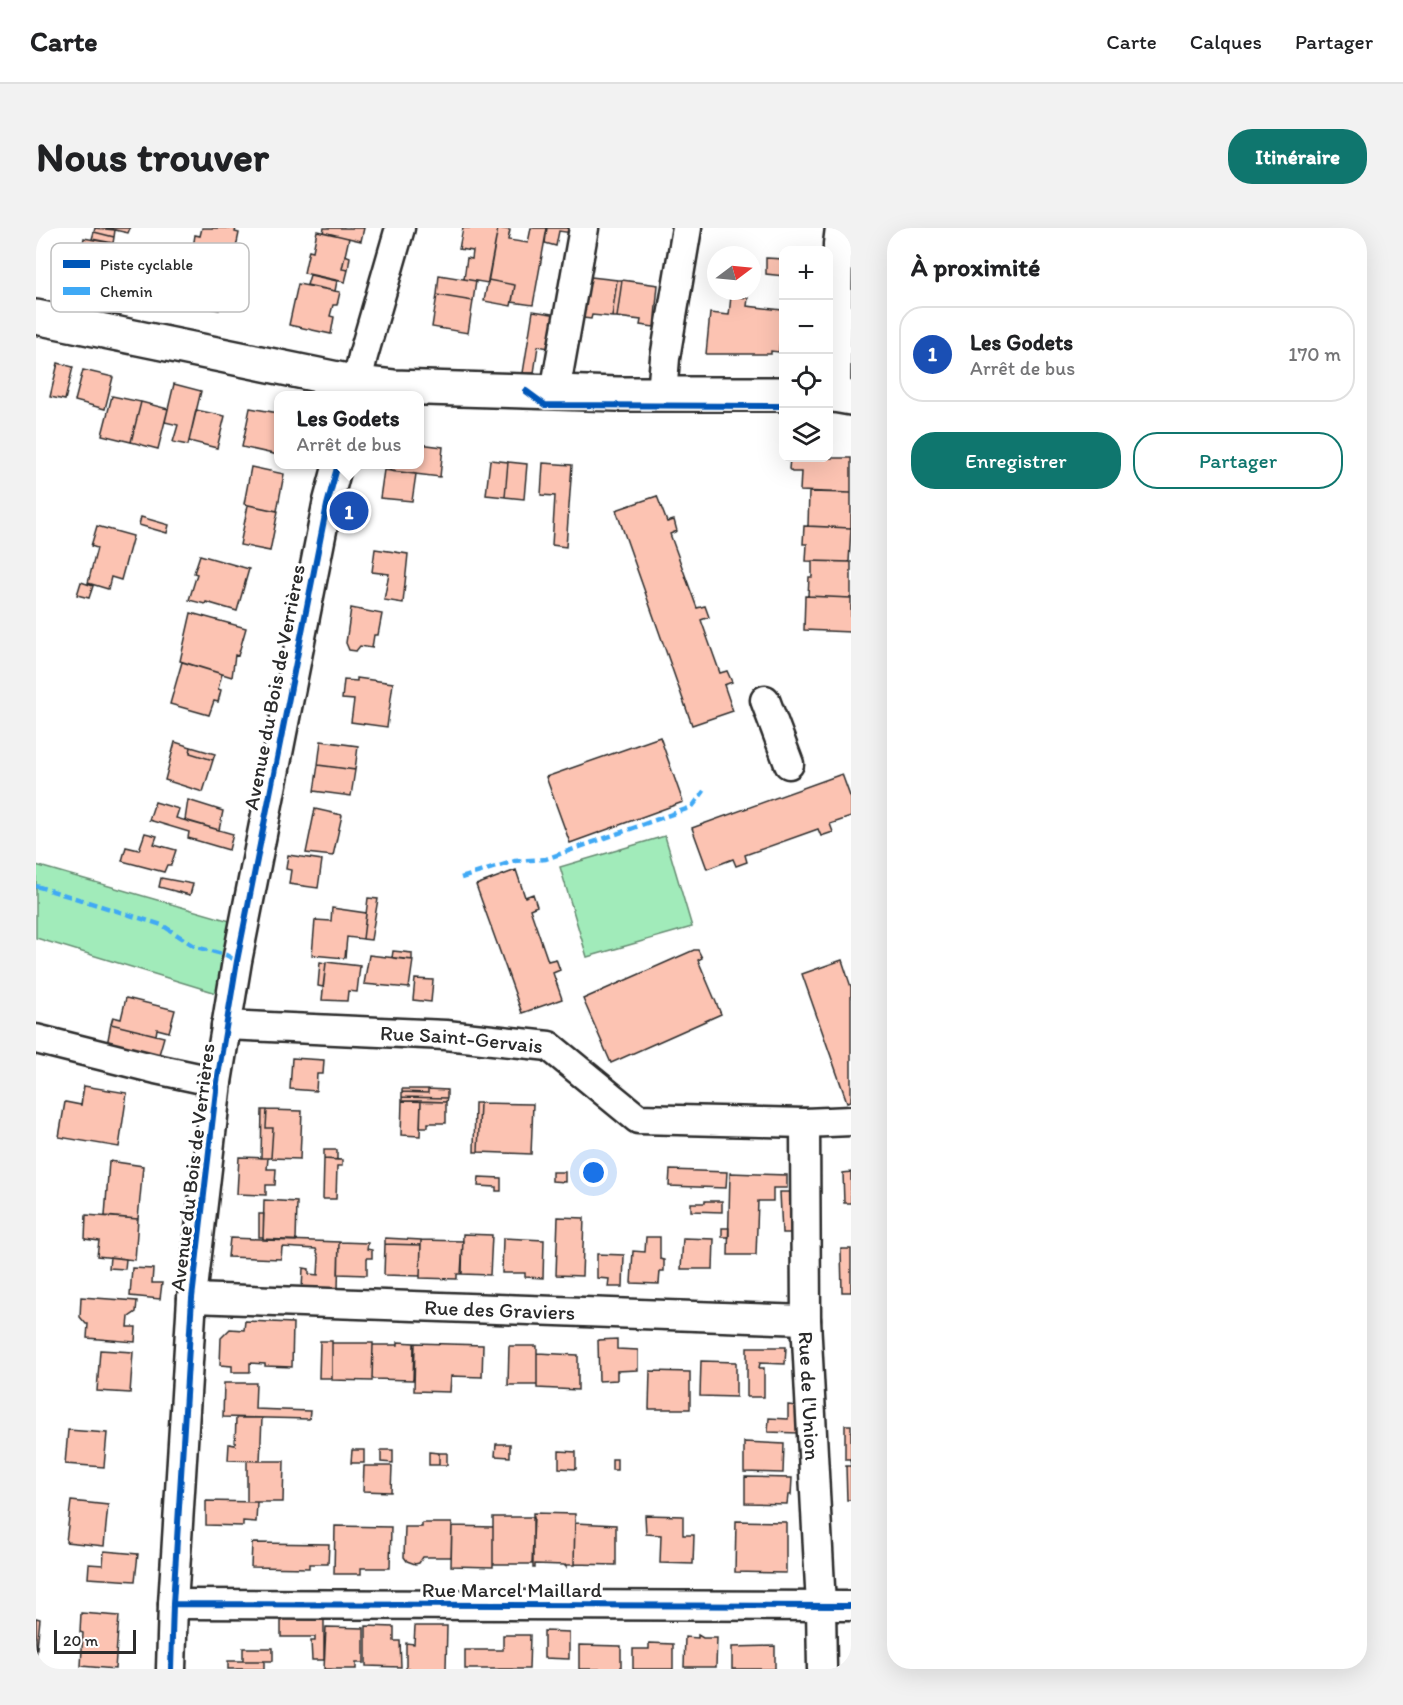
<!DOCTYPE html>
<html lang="fr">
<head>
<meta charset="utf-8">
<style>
  :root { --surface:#fff; --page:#f2f2f2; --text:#202124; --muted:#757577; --line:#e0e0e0; --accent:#0f766e }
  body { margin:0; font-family:Itim,sans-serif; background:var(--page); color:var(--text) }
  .controls { position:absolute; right:18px; top:18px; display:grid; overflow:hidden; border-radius:12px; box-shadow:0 6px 24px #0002 }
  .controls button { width:54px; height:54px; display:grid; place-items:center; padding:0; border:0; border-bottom:2px solid var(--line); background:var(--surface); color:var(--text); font:30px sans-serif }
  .compass { position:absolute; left:671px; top:18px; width:54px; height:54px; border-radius:50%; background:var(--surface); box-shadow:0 6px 24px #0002; rotate:74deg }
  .scale { position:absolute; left:18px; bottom:15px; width:82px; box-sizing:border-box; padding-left:6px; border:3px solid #2b2b2b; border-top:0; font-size:16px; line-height:21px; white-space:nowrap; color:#2b2b2b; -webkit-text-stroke:4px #fff; paint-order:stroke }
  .you { position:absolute; left:558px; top:945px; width:21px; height:21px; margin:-15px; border:4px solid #fff; border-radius:50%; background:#1a73e8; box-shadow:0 0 0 9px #1a73e833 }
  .badge { display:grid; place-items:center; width:39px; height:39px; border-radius:50%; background:var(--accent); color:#fff; font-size:20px; font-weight:700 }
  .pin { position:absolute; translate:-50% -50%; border:3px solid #fff; box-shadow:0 2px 6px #0006 }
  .popup { position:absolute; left:238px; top:163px; width:150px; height:78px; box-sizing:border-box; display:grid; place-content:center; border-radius:12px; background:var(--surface); filter:drop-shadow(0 2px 4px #0005); font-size:20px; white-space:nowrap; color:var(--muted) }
  .popup b { font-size:22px; color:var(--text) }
  .popup::after { content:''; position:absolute; left:50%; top:100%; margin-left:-12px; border:12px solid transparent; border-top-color:var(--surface) }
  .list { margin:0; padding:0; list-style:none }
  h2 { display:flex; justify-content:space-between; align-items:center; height:78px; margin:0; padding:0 24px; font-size:26px }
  h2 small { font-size:20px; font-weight:400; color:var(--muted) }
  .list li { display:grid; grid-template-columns:39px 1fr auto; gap:18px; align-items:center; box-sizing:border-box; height:96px; margin:0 12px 12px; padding:0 12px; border:2px solid var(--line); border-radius:24px }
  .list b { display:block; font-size:22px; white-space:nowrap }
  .list p { margin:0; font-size:20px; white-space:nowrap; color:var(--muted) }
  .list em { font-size:20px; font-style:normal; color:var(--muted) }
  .actions { display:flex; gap:12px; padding:18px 24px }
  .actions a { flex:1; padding:14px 0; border:2px solid var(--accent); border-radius:24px; text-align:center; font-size:21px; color:var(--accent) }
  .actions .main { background:var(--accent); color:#fff }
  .icon { flex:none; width:33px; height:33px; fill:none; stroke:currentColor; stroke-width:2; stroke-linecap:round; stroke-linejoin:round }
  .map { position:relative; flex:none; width:815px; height:1441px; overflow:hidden; border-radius:24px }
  header { display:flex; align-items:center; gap:36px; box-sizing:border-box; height:84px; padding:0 30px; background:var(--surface); border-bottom:2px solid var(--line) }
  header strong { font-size:28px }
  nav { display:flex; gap:33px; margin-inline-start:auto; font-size:21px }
  .intro { display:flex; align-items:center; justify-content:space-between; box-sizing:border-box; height:144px; padding:0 36px }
  h1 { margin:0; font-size:42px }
  .button { padding:15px 27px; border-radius:24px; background:var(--accent); color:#fff; font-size:21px; font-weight:700 }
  main { display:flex; gap:36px; padding:0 36px }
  aside { flex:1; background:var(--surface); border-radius:24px; box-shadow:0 6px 24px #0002 }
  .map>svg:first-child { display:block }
  .green { fill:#a1ebba; stroke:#668b72; stroke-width:1.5 }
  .building { fill:#fcc3b2; stroke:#2b2b2b; stroke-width:1.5 }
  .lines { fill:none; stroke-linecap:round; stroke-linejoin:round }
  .minor-casing { stroke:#2b2b2b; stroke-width:33 }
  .major-casing { stroke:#2b2b2b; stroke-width:38 }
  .minor { stroke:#fff; stroke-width:28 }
  .major { stroke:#fff; stroke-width:33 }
  .quiet { stroke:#3fa9f5; stroke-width:4.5; stroke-dasharray:9 4.5; stroke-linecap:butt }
  .cycleway-casing { stroke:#fff; stroke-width:10 }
  .cycleway { stroke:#0057b8; stroke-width:6 }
  .labels { text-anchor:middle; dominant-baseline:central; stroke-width:6; stroke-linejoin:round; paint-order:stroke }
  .street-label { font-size:21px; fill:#2b2b2b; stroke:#fff }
  .key { fill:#fff; stroke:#bfbfbf; stroke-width:1.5 }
  .key-label { font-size:16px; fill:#2b2b2b }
</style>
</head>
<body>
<header>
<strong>Carte</strong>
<nav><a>Carte</a><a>Calques</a><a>Partager</a></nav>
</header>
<div class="intro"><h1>Nous trouver</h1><a class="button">Itinéraire</a></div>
<main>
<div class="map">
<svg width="815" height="1441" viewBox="0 0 815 1441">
  <rect width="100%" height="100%" fill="#fff"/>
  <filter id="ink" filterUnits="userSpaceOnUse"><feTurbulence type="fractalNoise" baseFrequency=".0167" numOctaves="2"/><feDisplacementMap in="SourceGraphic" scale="12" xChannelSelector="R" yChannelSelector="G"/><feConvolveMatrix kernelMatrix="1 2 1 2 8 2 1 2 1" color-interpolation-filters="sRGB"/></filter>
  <g filter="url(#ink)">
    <path class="green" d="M629 608 656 699 551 729 524 639Z
      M0 637 194 693 184 766 0 710Z"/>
    <path class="building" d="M59 0 79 2 78 9 58 4Z
      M70 0H94L92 5Z
      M166 0H200L199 4 203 5 198 29 157 20 159 7 164 8Z
      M288 0H328L325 13 287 4Z
      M427 0H462L452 55 428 51 431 30 436 31 437 23 423 21Z
      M462 0 474 2 472 12 492 15 495 0H511L497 77 476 74 479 57 452 52Z
      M511 0H544L543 6 523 3 520 18 509 15Z
      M281 3 313 10 306 41 312 42 309 54 268 45 273 22 277 23Z
      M58 4 78 9 77 15 56 11Z
      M48 10 90 18 87 32 83 31 80 42 84 43 81 60 40 51Z
      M161 21 185 26 183 31 160 27Z
      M160 27 183 31 182 37 159 32Z
      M309 27 314 29 312 42 306 41Z
      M730 30 748 31V48L730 46Z
      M154 31 195 40 190 64 187 63 183 82 150 75 156 45 152 44Z
      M152 44 156 45 154 58 149 57Z
      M274 47 301 53 299 63 271 57Z
      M403 47 440 53 437 73 401 67Z
      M546 48 581 52 576 89 556 87 555 91 539 89Z
      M452 52 479 57 475 78 448 73Z
      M581 52H586L581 89H576Z
      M586 52 622 57 618 99 604 97 605 92 581 89Z
      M262 56 304 64 301 77H297L294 88 298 89 295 106 253 97Z
      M401 67 437 73 432 105 396 99Z
      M695 68 712 70 711 78 746 82 743 124 735 123V126H670L674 85 693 87Z
      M497 83 522 87 519 121 502 118 498 145H487Z
      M22 135 37 139 29 172 14 169Z
      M47 142 77 149 69 181 39 173Z
      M138 156 165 163 152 217 137 214 142 197 129 194Z
      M76 168 105 174 95 214 66 207Z
      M105 174 132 181 122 221 95 214Z
      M214 180 242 185V227L206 219Z
      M160 182 189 188 181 220 153 213Z
      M383 216 407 219 404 249 354 243 355 236H383Z
      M754 230H815V265L764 263 765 244H756L753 241Z
      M454 232 472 234 469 269 450 267Z
      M472 234 491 236 488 271 469 269Z
      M507 235 536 237 530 319 516 317 519 268 505 267Z
      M215 239 248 246 241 283 208 276Z
      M348 242 380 246 376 273 344 270Z
      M773 264 815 265V300L772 298Z
      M621 268 631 294 638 292 641 303 634 306 661 380 669 378 673 389 665 392 684 445 691 443 696 454 688 457 697 483 656 497 580 282Z
      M212 277 242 283 234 323 204 317Z
      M105 289 133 297 131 305 103 297Z
      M61 298 97 308 85 352 75 349 72 361 52 355 61 320 55 318Z
      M768 298 815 300 813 334 770 333 771 316H767Z
      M339 321 372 326 367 375 348 372 353 346 336 344Z
      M164 327 213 341 201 383 170 374 169 376 153 372 161 346 158 345Z
      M776 333 815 334V370L772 368 773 349H776Z
      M45 354 57 358 53 370 41 367Z
      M769 368 815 370V404L768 402Z
      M315 380 346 386 342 407H338L336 420 324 418 320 423 313 422 310 415Z
      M155 385 210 400 202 428 199 427 196 449 144 433Z
      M146 434 186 446 182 461 185 462 182 474 178 473 173 487 134 476Z
      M321 450 357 455 351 499 315 494 318 472 306 471 308 452 321 453Z
      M624 509 647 574 534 615 510 549Z
      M285 513 322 518 319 542 282 537Z
      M139 514 155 519 154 525 177 532 167 564 129 552Z
      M155 519 179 526 177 532 154 525Z
      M282 537 319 542 315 568 278 563Z
      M806 546 815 571V589L794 596 797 604 785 608 782 601 709 627 711 634 700 638 697 631 671 641 656 600Z
      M152 572 187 583 183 602 149 592Z
      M119 574 143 581 140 590 197 606 193 622 152 610 153 604 113 592Z
      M279 581 306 587 297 628 270 625Z
      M109 605 121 608 118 616 140 622 135 637H131L128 644 86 633 90 619 103 622Z
      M252 627 286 632 282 660 253 656 255 642 250 641Z
      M480 642 489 669 497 666 501 678 494 681 512 733 520 731 524 742 517 745 526 771 486 785 440 657Z
      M125 650 157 656 154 667 123 659Z
      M332 670 342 671 335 712 327 711Z
      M296 680 330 685 327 711 311 709 309 730 276 727 279 692 295 693Z
      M658 722H662L666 730 662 732 685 786 575 835 547 771Z
      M357 723 376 725V732L356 730Z
      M333 727 377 732 373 760 328 756Z
      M806 732 815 759V873L811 874 766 746Z
      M284 734 290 735 287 759 282 758Z
      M290 734 324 738 321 764 312 763 311 773 286 772Z
      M379 751 397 752 395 774 377 772Z
      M90 770 139 782 133 804 121 801 120 807 75 796 77 789 85 791Z
      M75 796 128 809 122 830 71 817Z
      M256 830 288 832 287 846H281L280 863 254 861Z
      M48 858 91 865 83 919 23 909 29 874 45 877Z
      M366 861H392V865L366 864Z
      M392 861 411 862V870L366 869V864L392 865Z
      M366 869 411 870 410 874 366 873Z
      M366 873H385L384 908 365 907Z
      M385 873 410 874V895H392V899H384Z
      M439 875H444L442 924H438Z
      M444 875 497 876 495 926 442 924Z
      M226 882H231L230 900H237L235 930H225Z
      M231 882 266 883 264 931 235 930 237 900H230Z
      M288 922H301V932L288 931Z
      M203 929 232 930 231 941H240L239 957H230V967L201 966Z
      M288 931 306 932V938H301L300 971H287Z
      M73 933 107 938 102 991 69 988Z
      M634 942 691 944 690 960 633 958Z
      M516 944H529V954L516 953Z
      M815 944V975H808L807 945Z
      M694 945 751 947V960H737V973H722L720 1027H692Z
      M443 949 465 950V963H460V959L442 958Z
      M744 964H754L755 1005H746Z
      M228 972 261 974 260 1013 227 1012Z
      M669 973H686V984L655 983V975H669Z
      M223 986H228L227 1009H223Z
      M50 987 102 991 99 1032 61 1028 63 1013 49 1011Z
      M522 989 548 990 546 1048 520 1047Z
      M686 1000H693V1009H686Z
      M427 1006 456 1007 454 1047 426 1046Z
      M610 1009H624V1031L628 1032V1043H624L623 1056 595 1055 597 1023 609 1024Z
      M194 1010 303 1014 302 1063 266 1062 267 1040 273 1041V1046L282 1047 283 1029 280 1021 246 1019 245 1031 192 1029Z
      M349 1010 385 1012V1017L349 1016Z
      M467 1010 508 1012 507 1050 489 1049V1045H466Z
      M647 1010 678 1011 677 1041H645Z
      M385 1012 427 1013 425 1046H421V1051L384 1050Z
      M303 1014 332 1015 331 1021 336 1022V1030H331V1047L302 1046Z
      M349 1016 385 1017 384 1048 348 1047Z
      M805 1021H815V1064H806Z
      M561 1026 588 1027 587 1059H572L573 1051 561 1050Z
      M74 1029 90 1031 89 1041 73 1040Z
      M96 1040 117 1041 116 1055H126L124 1071 94 1068Z
      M45 1069 101 1073 100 1084 93 1089 92 1099H100L99 1114 51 1110 52 1096H50L44 1089Z
      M209 1093 257 1095 256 1139 229 1138V1136L214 1135V1144H196V1138L184 1137 185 1110 194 1101 208 1102Z
      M581 1111V1121L602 1122V1142L581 1143V1152L563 1153 562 1112Z
      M284 1113H296V1150H283Z
      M362 1114 378 1115 377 1152 336 1151 337 1117H362Z
      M296 1115H337L336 1153 296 1152Z
      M379 1115 447 1117 446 1149 415 1148 414 1164 378 1163Z
      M473 1118H501V1157H472Z
      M711 1119H750L749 1136 724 1135 723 1140H728V1169H711Z
      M64 1122 97 1124 94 1165 61 1163Z
      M501 1125 542 1127V1162L501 1160Z
      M665 1133 700 1134V1169L664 1168Z
      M614 1143 654 1144V1181H613Z
      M188 1155H220L219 1181 274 1183 273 1191 187 1189Z
      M752 1177 761 1178 763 1205 732 1204 733 1190 752 1191Z
      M200 1190H226L224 1233 192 1232 193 1216 199 1217Z
      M809 1197H815V1238L814 1231H809Z
      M32 1202 71 1205 68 1239 29 1236Z
      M708 1214 748 1216 747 1245 708 1244Z
      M460 1216H474V1229L459 1228Z
      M316 1222H328V1235H315Z
      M345 1222H357V1235L345 1234Z
      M523 1223 540 1224V1241L523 1240Z
      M393 1224 403 1225V1237H393Z
      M403 1225H411V1237H403Z
      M576 1231H581V1242H576Z
      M211 1233H248L247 1274H211Z
      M328 1238H356L355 1264 327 1263Z
      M810 1238H815V1272H811Z
      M709 1249 756 1250 755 1267H752L751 1276 709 1275Z
      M35 1273 72 1277 68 1318 30 1314Z
      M170 1273 221 1274 220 1294 207 1293V1298L170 1297Z
      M497 1285 539 1286 538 1337H530V1339L528 1337 499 1336V1340H497Z
      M609 1287 647 1288V1307H658L657 1336 624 1335 625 1307 610 1306Z
      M457 1289H498L496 1336H457Z
      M700 1293 750 1294V1345L699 1344Z
      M386 1295H416L415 1329H387L383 1335 379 1336 371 1333 368 1329 369 1299H386Z
      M539 1295 580 1297V1337L538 1336Z
      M299 1298 355 1299 354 1340H325V1346H298Z
      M416 1298 457 1299V1339L415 1338Z
      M216 1315 293 1316 292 1336H273V1340L215 1339Z
      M68 1323 102 1326 99 1353 52 1350 53 1336 67 1337Z
      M45 1385 83 1388 79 1441 45 1438 47 1405 44 1404Z
      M0 1390 4 1391 0 1430Z
      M245 1391 288 1392V1432H276L275 1413H279V1409H245Z
      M330 1398 358 1399V1413H364L365 1439 330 1438Z
      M379 1398H411L410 1441H370V1415L378 1416Z
      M290 1399 328 1400V1435H320V1441H288Z
      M508 1403 533 1404V1431L508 1430Z
      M467 1407H494L493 1441H429V1422H467Z
      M662 1407 667 1410H681L680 1439H648L649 1409 662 1410Z
      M613 1415 637 1416V1441H597V1421H613Z
      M543 1417 585 1418V1441H543Z
      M739 1418V1441H696V1419Z
      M207 1420H237V1433H207Z
      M192 1433H228V1441H192Z"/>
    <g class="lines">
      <defs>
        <g id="minor">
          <path d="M519 164 548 0"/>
          <path d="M626 166 629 130 651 0"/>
          <path d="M800 167 802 16 804 0"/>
          <path d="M318 168 327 128 364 0"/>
          <path d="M729 472 753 536"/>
          <path id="s1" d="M190 797 410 807 513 818 602 891 769 895 815 893"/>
          <path d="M0 811 120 841 181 854"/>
          <path id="s2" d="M769 895 770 1092 785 1378 786 1441"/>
          <path id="s3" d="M156 1070 770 1092"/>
          <path d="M137 1376 815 1378"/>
          <path d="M135 1441 137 1376 156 1070 181 854 201 733 291 277 302 236"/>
        </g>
        <path id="major" d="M0 89 321 155 357 159 582 166H748
          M792 166 815 170"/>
      </defs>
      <use href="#minor" class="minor-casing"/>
      <use href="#major" class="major-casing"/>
      <use href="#minor" class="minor"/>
      <use href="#major" class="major"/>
      <path class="quiet" d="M425 650 479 633 510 631 656 579 668 563
        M0 658 126 697 160 719 190 727 201 733"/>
      <defs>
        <path id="cycleway" d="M490 163 509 177 748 178
          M137 1376 815 1378
          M135 1441 137 1376 156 1070 181 854 201 733 291 277 302 236"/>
      </defs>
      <use href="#cycleway" class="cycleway-casing"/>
      <use href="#cycleway" class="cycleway"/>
    </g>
  </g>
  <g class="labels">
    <g class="street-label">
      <text transform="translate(238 459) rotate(-79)">Avenue du Bois de Verrières</text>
      <text stroke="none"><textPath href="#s1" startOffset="236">Rue Saint-Gervais</textPath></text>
      <text transform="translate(156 939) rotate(-83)">Avenue du Bois de Verrières</text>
      <text stroke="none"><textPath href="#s3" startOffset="308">Rue des Graviers</textPath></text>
      <text stroke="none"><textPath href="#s2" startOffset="273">Rue de l'Union</textPath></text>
      <text x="476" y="1361">Rue Marcel Maillard</text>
    </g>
  </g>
  <rect x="15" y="15" width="198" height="69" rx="9" class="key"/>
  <rect x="27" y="32" width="27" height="8" fill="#0057b8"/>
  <rect x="27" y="59" width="27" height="8" fill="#3fa9f5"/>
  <g class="key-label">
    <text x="64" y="42">Piste cyclable</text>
    <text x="64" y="69">Chemin</text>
  </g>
</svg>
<div class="controls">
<button>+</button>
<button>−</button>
<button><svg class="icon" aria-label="locate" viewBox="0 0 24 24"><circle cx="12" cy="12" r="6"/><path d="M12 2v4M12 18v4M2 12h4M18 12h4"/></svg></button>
<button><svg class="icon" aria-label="layers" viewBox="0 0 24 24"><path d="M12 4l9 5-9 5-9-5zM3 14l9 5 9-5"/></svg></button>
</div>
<svg class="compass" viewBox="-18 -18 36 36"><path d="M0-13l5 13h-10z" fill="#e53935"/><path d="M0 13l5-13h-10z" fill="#757577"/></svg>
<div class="scale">20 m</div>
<div class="you"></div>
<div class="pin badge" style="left:313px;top:283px;background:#1a4fb4">1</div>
<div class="popup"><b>Les Godets</b>Arrêt de bus</div>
</div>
<aside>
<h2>À proximité<small></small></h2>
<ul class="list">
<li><span class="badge" style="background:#1a4fb4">1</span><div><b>Les Godets</b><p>Arrêt de bus</p></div><em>170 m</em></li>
</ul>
<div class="actions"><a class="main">Enregistrer</a><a>Partager</a></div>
</aside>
</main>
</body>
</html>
